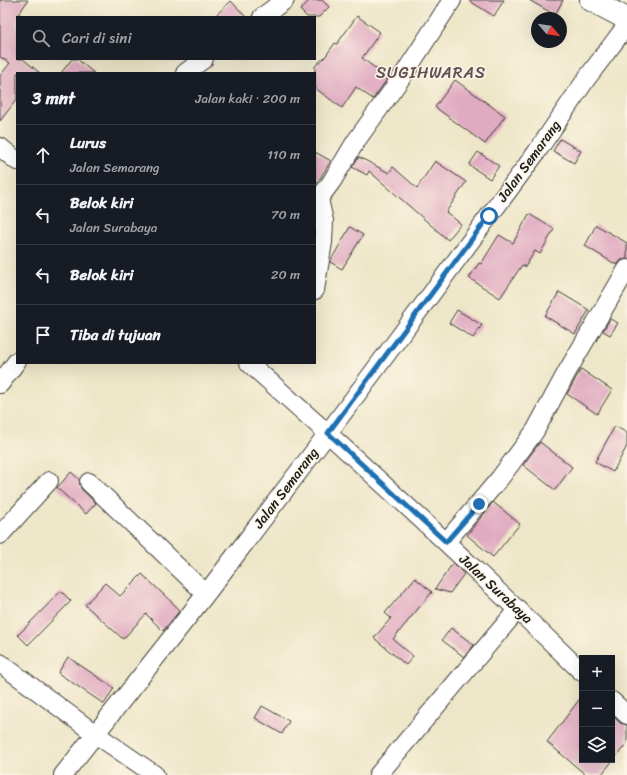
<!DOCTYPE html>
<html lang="id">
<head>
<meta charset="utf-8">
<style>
  :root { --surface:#171b24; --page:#242831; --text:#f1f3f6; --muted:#9ea1a6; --line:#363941 }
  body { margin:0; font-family:Sriracha,sans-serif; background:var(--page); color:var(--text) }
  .controls { position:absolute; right:12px; bottom:12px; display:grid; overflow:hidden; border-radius:0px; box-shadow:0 4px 16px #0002 }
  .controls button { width:36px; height:36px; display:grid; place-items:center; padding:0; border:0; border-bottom:1px solid var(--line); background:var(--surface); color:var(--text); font:20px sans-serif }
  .compass { position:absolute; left:531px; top:12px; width:36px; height:36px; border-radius:50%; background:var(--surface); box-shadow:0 4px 16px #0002; rotate:119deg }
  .stop { position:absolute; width:12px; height:12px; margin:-9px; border:3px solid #1f6fb2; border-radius:50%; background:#fff }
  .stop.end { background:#1f6fb2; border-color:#fff; box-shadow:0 1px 4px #0008 }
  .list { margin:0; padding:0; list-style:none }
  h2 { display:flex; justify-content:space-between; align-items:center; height:52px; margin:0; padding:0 16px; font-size:17px }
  h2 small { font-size:13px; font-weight:400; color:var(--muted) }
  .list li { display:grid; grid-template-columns:26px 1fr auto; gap:12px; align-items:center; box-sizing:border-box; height:60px; padding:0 16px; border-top:1px solid var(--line) }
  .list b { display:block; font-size:15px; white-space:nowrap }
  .list p { margin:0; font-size:13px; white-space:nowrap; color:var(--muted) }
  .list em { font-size:13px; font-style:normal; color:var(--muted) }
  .icon { flex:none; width:22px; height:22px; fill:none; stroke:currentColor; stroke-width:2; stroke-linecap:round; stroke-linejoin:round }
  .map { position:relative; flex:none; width:627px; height:775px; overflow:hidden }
  .search { position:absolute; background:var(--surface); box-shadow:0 4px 16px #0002; left:16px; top:16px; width:300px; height:44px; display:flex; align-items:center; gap:10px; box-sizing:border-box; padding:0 14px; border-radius:0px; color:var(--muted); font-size:15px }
  .panel { position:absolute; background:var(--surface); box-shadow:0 4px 16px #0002; left:16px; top:72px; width:300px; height:292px; border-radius:0px }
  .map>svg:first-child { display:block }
  .building { fill:#e0aac1 }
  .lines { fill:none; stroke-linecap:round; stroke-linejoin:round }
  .street-casing { stroke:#3c3a36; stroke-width:20 }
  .primary-casing { stroke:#3c3a36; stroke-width:24 }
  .street { stroke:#fff; stroke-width:18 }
  .primary { stroke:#fff; stroke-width:22 }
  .route { stroke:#1f6fb2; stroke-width:5 }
  .labels { text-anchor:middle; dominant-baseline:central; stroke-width:3; stroke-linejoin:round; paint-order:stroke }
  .street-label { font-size:14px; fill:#1c1c1c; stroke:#fcf5e5 }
  .quarter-label { font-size:16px; letter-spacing:1px; fill:#614e56; stroke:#fcf5e5 }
</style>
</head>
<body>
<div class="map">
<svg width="627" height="775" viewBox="0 0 627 775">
  <rect width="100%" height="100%" fill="#fcf5e5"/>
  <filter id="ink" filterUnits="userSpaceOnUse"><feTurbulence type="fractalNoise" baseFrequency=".025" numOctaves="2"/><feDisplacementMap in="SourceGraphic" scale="8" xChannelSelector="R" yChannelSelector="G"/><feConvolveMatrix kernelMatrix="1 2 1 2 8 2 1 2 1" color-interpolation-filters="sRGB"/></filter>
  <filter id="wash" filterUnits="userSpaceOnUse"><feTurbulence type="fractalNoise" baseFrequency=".012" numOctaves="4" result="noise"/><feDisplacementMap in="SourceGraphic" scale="16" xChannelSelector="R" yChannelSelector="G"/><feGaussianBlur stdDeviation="0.9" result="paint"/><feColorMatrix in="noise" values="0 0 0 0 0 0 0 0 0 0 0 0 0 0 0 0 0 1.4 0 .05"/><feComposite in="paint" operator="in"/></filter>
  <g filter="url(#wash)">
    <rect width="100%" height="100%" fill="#eee6c8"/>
    <g id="blocks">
      <path class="building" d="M0 0H28L17 17V59H23L40 73H17V99L0 121V76L10 63 0 57Z
        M310 0H322L329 7 319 17H307L300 10Z
        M468 0H504L494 16Z
        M529 0H563L555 15Z
        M231 1 246 17H214Z
        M357 16 380 32 362 58 388 78 373 99 356 87 342 108 315 88V66L325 57 335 43 337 44Z
        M72 59H77L94 73H61Z
        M455 80 505 116 485 144 435 107Z
        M560 139 581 151 574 163 553 151Z
        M315 152 331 161 315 186Z
        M478 152 499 166 490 179 469 165Z
        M359 157 389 173 393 167 417 188 435 161 466 182 446 212 461 224 448 240 369 171 367 175 352 167Z
        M529 214 554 229 540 254 535 251 525 267 522 265 500 298 469 278 479 263 481 264 499 235 513 243Z
        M596 225 627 243V259L621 260 617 265 585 246Z
        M350 227 363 235 342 269 330 262 331 260Z
        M559 292 589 310 575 334 545 316Z
        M457 310 482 325 473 338 449 323Z
        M610 319 618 323 610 335 603 331Z
        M581 369 612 390 597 414 567 394Z
        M615 426 627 433V446L613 472 595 462Z
        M540 442 572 467 555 490 523 465Z
        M71 472 79 479 81 489 96 503 86 514 57 488Z
        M493 502 520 524 493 557 467 535Z
        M453 563 464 574 450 593 435 589Z
        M142 574 180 610 163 631 146 614 123 639 85 605 105 583 120 596Z
        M415 578 432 592 393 639 413 656 406 665 374 638 391 618 385 613Z
        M61 591 71 601 28 645 18 635Z
        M451 628 474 645 464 657 442 640Z
        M68 657 114 688 104 704 58 673Z
        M582 696V760H612V715L620 723 627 725V743L601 775H586L547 742Z
        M262 706 289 721 282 734 255 718Z"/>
    </g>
  </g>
  <g filter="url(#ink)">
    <use href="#blocks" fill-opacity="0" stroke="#3c3a36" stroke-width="1"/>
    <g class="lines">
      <defs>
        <path id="street" d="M262 17 285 0
          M185 73 204 59
          M0 147 17 161
          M315 290 323 242 324 221 319 199 321 196 332 181 356 141 404 74 452 0
          M249 363C362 463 473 566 582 672
          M0 384 17 361
          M89 482 206 594
          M0 535 49 481
          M446 542 500 478 535 431 568 370 627 269
          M0 663 94 733 155 775
          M612 701 627 715
          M63 775 206 594 328 433 536 153 587 78 627 25
          M378 775 518 609"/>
        <path id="primary" d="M591 0 627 19"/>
      </defs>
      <use href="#street" class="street-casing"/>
      <use href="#primary" class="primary-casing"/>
      <use href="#street" class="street"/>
      <use href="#primary" class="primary"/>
    </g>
  </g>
  <g class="lines" filter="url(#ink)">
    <path class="route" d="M479 504 446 542 328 433 489 216"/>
  </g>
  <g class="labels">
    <g class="street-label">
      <text transform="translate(529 161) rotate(-54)">Jalan Semarang</text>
      <text transform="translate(286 488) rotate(-53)">Jalan Semarang</text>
      <text transform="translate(496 589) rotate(43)">Jalan Surabaya</text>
    </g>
    <g class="quarter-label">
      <text x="431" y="72">SUGIHWARAS</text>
    </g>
  </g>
</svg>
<div class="controls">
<button>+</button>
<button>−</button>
<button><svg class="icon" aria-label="layers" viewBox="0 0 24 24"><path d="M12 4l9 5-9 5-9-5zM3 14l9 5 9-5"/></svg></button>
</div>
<svg class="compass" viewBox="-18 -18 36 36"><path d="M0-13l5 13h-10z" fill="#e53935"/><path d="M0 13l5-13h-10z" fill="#9ea1a6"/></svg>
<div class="stop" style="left:489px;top:216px"></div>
<div class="stop end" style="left:479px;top:504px"></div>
<div class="search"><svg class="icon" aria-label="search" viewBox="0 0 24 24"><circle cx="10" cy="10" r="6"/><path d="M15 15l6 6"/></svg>Cari di sini</div>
<section class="panel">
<h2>3 mnt<small>Jalan kaki · 200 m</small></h2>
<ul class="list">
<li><svg class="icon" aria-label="ahead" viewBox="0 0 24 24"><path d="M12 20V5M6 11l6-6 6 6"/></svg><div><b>Lurus</b><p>Jalan Semarang</p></div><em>110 m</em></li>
<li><svg class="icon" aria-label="left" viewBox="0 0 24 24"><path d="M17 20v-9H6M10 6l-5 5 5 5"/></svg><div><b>Belok kiri</b><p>Jalan Surabaya</p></div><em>70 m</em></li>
<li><svg class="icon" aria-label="left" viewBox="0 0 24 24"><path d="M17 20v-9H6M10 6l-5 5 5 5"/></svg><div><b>Belok kiri</b></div><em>20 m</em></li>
<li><svg class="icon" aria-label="arrive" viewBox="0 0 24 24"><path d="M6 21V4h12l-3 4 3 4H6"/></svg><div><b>Tiba di tujuan</b></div></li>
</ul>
</section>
</div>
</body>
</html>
